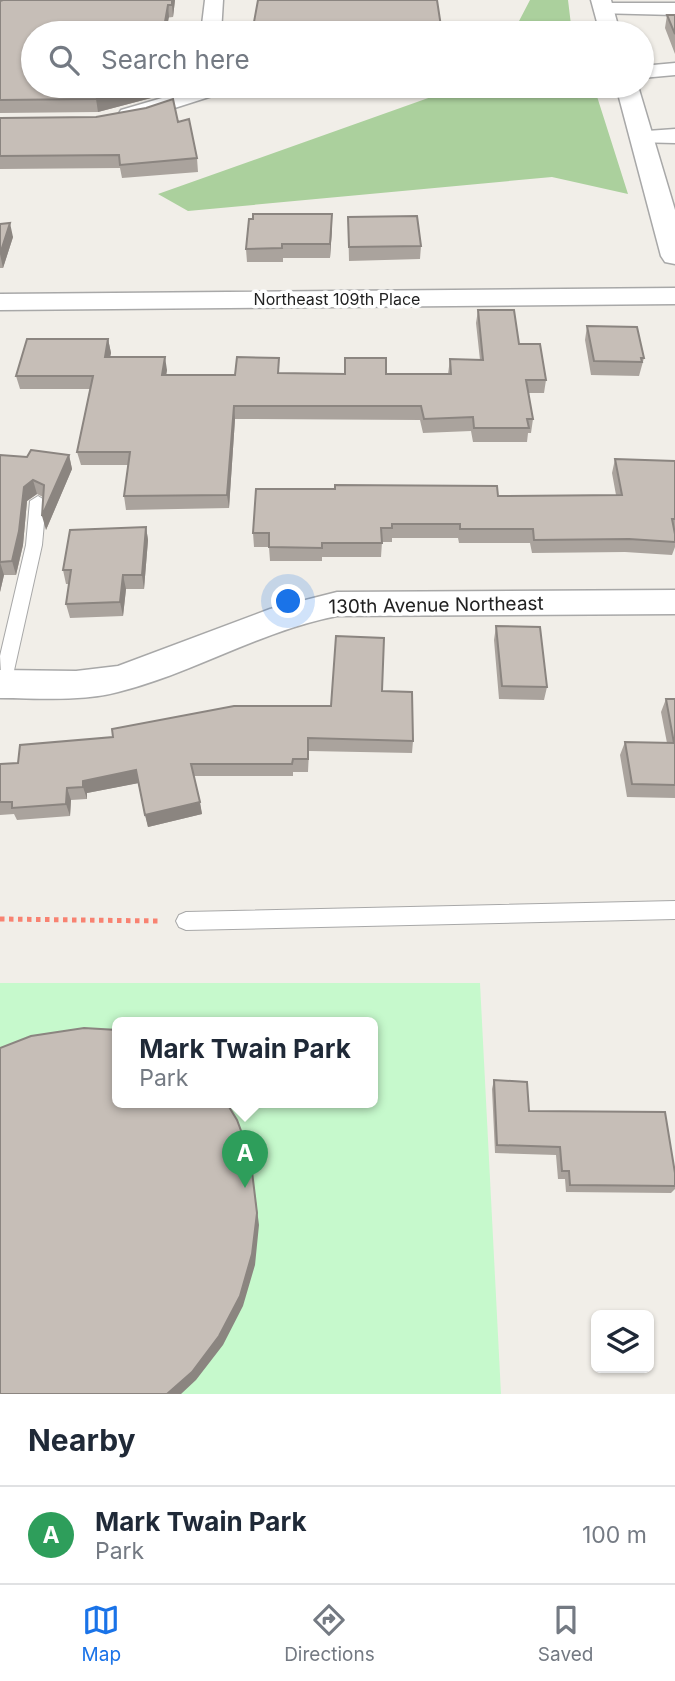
<!DOCTYPE html>
<html lang="en">
<head>
<meta charset="utf-8">
<style>
  :root { --surface:#fff; --page:#f2f2f3; --text:#1f2937; --muted:#747a83; --line:#e0e1e3; --accent:#1a73e8 }
  body { margin:0; font-family:Inter,sans-serif; background:var(--page); color:var(--text) }
  .controls { position:absolute; right:21px; bottom:21px; display:grid; overflow:hidden; border-radius:10px; box-shadow:0 2px 5px #0004 }
  .controls button { width:63px; height:63px; display:grid; place-items:center; padding:0; border:0; border-bottom:2px solid var(--line); background:var(--surface); color:var(--text); font:35px sans-serif }
  .you { position:absolute; left:289px; top:602px; width:24px; height:24px; margin:-18px; border:5px solid #fff; border-radius:50%; background:#1a73e8; box-shadow:0 0 0 10px #1a73e833 }
  .badge { display:grid; place-items:center; width:46px; height:46px; border-radius:50%; background:var(--accent); color:#fff; font-size:23px; font-weight:700 }
  .pin { position:absolute; translate:-50% -58px; filter:drop-shadow(0 2px 4px #0008) }
  .pin::after { content:''; position:absolute; top:37px; width:24px; height:21px; background:inherit; clip-path:polygon(0 0,100% 0,50% 100%) }
  .popup { position:absolute; left:112px; top:1017px; width:266px; height:91px; box-sizing:border-box; display:grid; place-content:center; border-radius:10px; background:var(--surface); filter:drop-shadow(0 2px 5px #0005); font-size:23px; white-space:nowrap; color:var(--muted) }
  .popup b { font-size:26px; color:var(--text) }
  .popup::after { content:''; position:absolute; left:50%; top:100%; margin-left:-14px; border:14px solid transparent; border-top-color:var(--surface) }
  .list { margin:0; padding:0; list-style:none }
  h2 { display:flex; justify-content:space-between; align-items:center; height:91px; margin:0; padding:0 28px; font-size:30px }
  h2 small { font-size:23px; font-weight:400; color:var(--muted) }
  .list li { display:grid; grid-template-columns:46px 1fr auto; gap:21px; align-items:center; box-sizing:border-box; height:98px; padding:0 28px; border-top:2px solid var(--line) }
  .list b { display:block; font-size:26px; white-space:nowrap }
  .list p { margin:0; font-size:23px; white-space:nowrap; color:var(--muted) }
  .list em { font-size:23px; font-style:normal; color:var(--muted) }
  .icon { flex:none; width:38px; height:38px; fill:none; stroke:currentColor; stroke-width:2; stroke-linecap:round; stroke-linejoin:round }
  .map { position:relative; flex:none; width:675px; height:1394px; overflow:hidden }
  .search { position:absolute; background:var(--surface); box-shadow:0 2px 5px #0004; left:21px; right:21px; top:21px; height:77px; display:flex; align-items:center; gap:18px; box-sizing:border-box; padding:0 24px; border-radius:38px; color:var(--muted); font-size:26px }
  .sheet { height:189px; background:var(--surface) }
  nav { display:flex; justify-content:space-around; align-items:center; box-sizing:border-box; height:98px; border-top:2px solid var(--line); background:var(--surface); font-size:19px; color:var(--muted) }
  nav a { display:grid; justify-items:center; gap:4px }
  nav .on { color:var(--accent) }
  .map>svg:first-child { display:block }
  .forest { fill:#abd09d }
  .park { fill:#c6f9cc; fill-rule:evenodd }
  .lines { fill:none; stroke-linecap:round; stroke-linejoin:round }
  .service-casing { stroke:#a8a8a8; stroke-width:2 }
  .minor-casing { stroke:#a8a8a8; stroke-width:3 }
  .tertiary-casing { stroke:#a8a8a8; stroke-width:3 }
  .path { stroke:#f88271; stroke-width:5; stroke-dasharray:4.5 4.5; stroke-linecap:butt }
  .service { fill:#fff; fill-rule:evenodd }
  .minor { fill:#fff; fill-rule:evenodd }
  .tertiary { fill:#fff; fill-rule:evenodd }
  .wall { fill:#aaa39d }
  .shaded-wall { fill:#8b8580 }
  .building { fill:#c6beb7; stroke:#8b8580; stroke-width:2 }
  .labels { text-anchor:middle; dominant-baseline:central; stroke-width:7; stroke-linejoin:round; paint-order:stroke }
  .far-street-label { font-size:16px; fill:#212121; stroke:#fff }
  .street-label { font-size:19px; fill:#212121; stroke:#fff }
</style>
</head>
<body>
<div class="map">
<svg width="675" height="1394" viewBox="0 0 675 1394">
  <rect width="100%" height="100%" fill="#f1eee8"/>
  <path class="forest" d="M530 0H568L572 33H452L450 22 518 23Z
    M462 86 594 87 628 194 552 177 188 211 158 194Z"/>
  <path class="park" d="M0 983H480L501 1394H0ZM117 1022H373V1102H117Z"/>
  <g class="lines">
    <defs>
      <path id="service" d="M38 496 46 501 42 545 11 684 8 689 2 691 0 656 26 545 30 501Z
        M675 901V919L186 930 179 927 176 921 179 915 186 912Z"/>
      <path id="minor" d="M205 0H223L221 33H201Z
        M603 3H675V15L596 13 594 9 596 5Z
        M675 63V75L642 78V66Z
        M203 86H234L231 90 137 120H121L118 115 121 110Z
        M675 129V143L633 142 630 137 633 132Z
        M675 288V304L0 310V294Z
        M675 590V614L337 616C260 631 194 673 118 692 80 702 39 698 0 698V670L76 671 118 666 270 609 337 592Z"/>
      <path id="tertiary" d="M591 0H611L620 33H600Z
        M616 86H638L675 210V264L665 262 661 256Z"/>
    </defs>
    <use href="#service" class="service-casing"/>
    <use href="#minor" class="minor-casing"/>
    <use href="#tertiary" class="tertiary-casing"/>
    <path class="path" d="M0 919 160 921"/>
    <use href="#service" class="service"/>
    <use href="#minor" class="minor"/>
    <use href="#tertiary" class="tertiary"/>
  </g>
  <path class="wall" d="M3 0H175L173 17 33 33 170 93 98 112 0 113V1Z
    M667 15H675V54L665 28Z
    M0 118 178 122 197 158 198 172 122 178 120 168 0 169Z
    M348 217 421 246 420 259 349 261Z
    M0 224 13 237 3 268H0Z
    M332 227 330 258H283V262H247L246 249Z
    M478 310 519 344 546 380 544 393H528L533 419 531 433H528L527 442H473L471 431 423 433 420 420 235 419 229 508 126 510 124 496 128 465H81L77 452 91 389H20L16 376 108 339 111 353 110 357 167 370 166 375H235L279 373 448 374 450 359 480 360 476 323Z
    M587 326 644 358 639 376 591 375 585 340Z
    M0 455 27 457 69 455 72 469 46 530 43 497 37 494 27 501 23 545 16 575H4L0 592Z
    M615 459 675 461V547L672 555 625 552 532 553 530 543H459L458 538H392V542H382L381 557H322V561H270L269 547H254L253 533 498 496 616 495 612 473Z
    M146 527 148 540 144 589H126L123 616 70 618 66 604 69 584H66L63 570Z
    M496 626 547 687 544 700 499 699 494 640Z
    M382 691 413 741 412 753 309 751 308 772H293V776H194L202 814 148 827 138 783 87 793V799L71 800 70 816 17 820 14 814 0 815V764L18 763 113 737 331 706Z
    M666 699H675V798L627 797 620 755 625 742 667 743 661 712Z
    M494 1080 529 1111 675 1173V1189L671 1193 566 1192 565 1179H558L556 1155 495 1153 492 1089Z"/>
  <path class="shaded-wall" d="M172 0H175L173 17 172 5Z
    M168 5 169 17 166 33H163Z
    M149 86H170V93L98 112 96 99Z
    M332 214V227L330 258V244Z
    M10 223 13 237 3 268 0 254Z
    M108 339 111 353 107 370 105 357Z
    M165 357 167 370 164 388 162 375Z
    M234 406 235 419 229 508 227 495Z
    M69 455 72 469 46 530 42 516Z
    M33 480 37 494 27 501 23 545 16 575 12 561 24 487Z
    M146 527 148 540 144 589 142 575Z
    M0 562 4 575 0 592Z
    M123 575 126 589 123 616 120 602Z
    M136 770 139 783 87 793V799L83 787V781Z
    M67 788 71 800 70 816 66 804Z
    M200 802 202 814 148 827 145 815Z
    M250 1155 259 1225 255 1265 243 1306 223 1345 196 1380 181 1394H167Z"/>
  <path class="building" d="M3 0H172V5H168L163 33H33V86H149L96 99 0 100V1Z
    M258 0H437L442 33H252Z
    M667 15H675V34Z
    M173 99 178 122 189 119 197 158 120 165 119 155 0 156V118L96 117 146 108Z
    M253 214H332L330 244H282V248L246 249 249 219H253Z
    M417 216 421 246 349 247 348 217Z
    M10 223 0 254V224Z
    M478 310H514L519 344H540L546 380H526L533 419H527L529 428H474L473 417 424 419 421 406H234L227 495 124 496 130 452H77L93 376H16L27 339H108L105 357H165L162 375H235L237 357 279 358 278 373 345 374V358H386V374H451L450 359 483 360Z
    M587 326 637 327 644 358H641L642 362 594 361Z
    M31 450 69 455 42 516 44 485 33 480 24 487 19 531 12 561 0 562V455L27 457Z
    M615 459 675 461V519H672L675 534V542L629 539 534 540 533 529H460V524H392V528H381L382 543H322V548L269 547V533H253L256 489H335V485L497 486 498 496 622 495Z
    M146 527 142 575H123L120 602 66 604 71 570H63L70 530Z
    M496 626 540 627 547 687 502 686Z
    M336 636 384 638 382 691 412 692 413 741 308 738V759H293L292 764H191L200 802 145 815 136 770 83 781V787L67 788 66 804 12 808V802H0V764L18 763 20 745 113 737 112 729 234 706H331Z
    M666 699H675V785L632 784 625 742 674 743Z
    M84 1028 117 1030V1102H226L237 1120 250 1155 257 1213 252 1254 240 1296 219 1336 192 1372 167 1394H0V1048L31 1036Z
    M494 1080 527 1082 529 1111 665 1112 675 1173V1186L570 1185 569 1171H562L560 1147 497 1145Z"/>
  <g class="labels">
    <g class="far-street-label">
      <text x="337" y="299">Northeast 109th Place</text>
    </g>
    <g class="street-label">
      <text transform="translate(436 605) rotate(-1)">130th Avenue Northeast</text>
    </g>
  </g>
</svg>
<div class="controls">
<button><svg class="icon" aria-label="layers" viewBox="0 0 24 24"><path d="M12 4l9 5-9 5-9-5zM3 14l9 5 9-5"/></svg></button>
</div>
<div class="you"></div>
<div class="pin badge" style="left:245px;top:1188px;background:#2e9e5b">A</div>
<div class="popup"><b>Mark Twain Park</b>Park</div>
<div class="search"><svg class="icon" aria-label="search" viewBox="0 0 24 24"><circle cx="10" cy="10" r="6"/><path d="M15 15l6 6"/></svg>Search here</div>
</div>
<section class="sheet">
<h2>Nearby<small></small></h2>
<ul class="list">
<li><span class="badge" style="background:#2e9e5b">A</span><div><b>Mark Twain Park</b><p>Park</p></div><em>100 m</em></li>
</ul>
</section>
<nav>
<a class="on"><svg class="icon" aria-label="map" viewBox="0 0 24 24"><path d="M3 6l6-2 6 2 6-2v14l-6 2-6-2-6 2zM9 4v14M15 6v14"/></svg>Map</a>
<a><svg class="icon" aria-label="directions" viewBox="0 0 24 24"><path d="M12 3l9 9-9 9-9-9zM9 14v-3h6M13 9l2 2-2 2"/></svg>Directions</a>
<a><svg class="icon" aria-label="saved" viewBox="0 0 24 24"><path d="M7 4h10v16l-5-4-5 4z"/></svg>Saved</a>
</nav>
</body>
</html>
